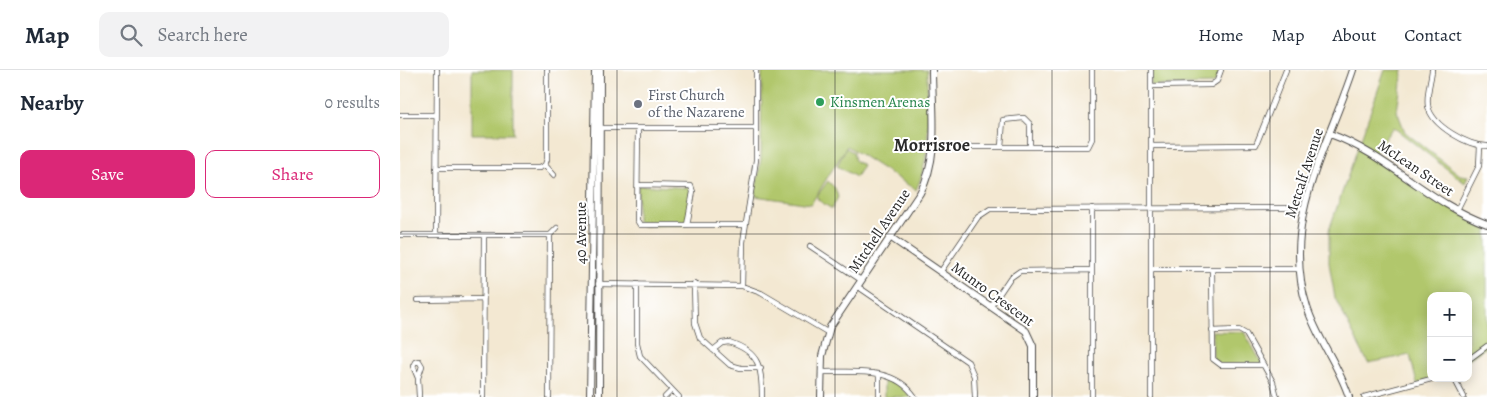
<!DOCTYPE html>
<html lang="en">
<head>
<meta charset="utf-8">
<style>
  :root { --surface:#fff; --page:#f2f2f3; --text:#1f2937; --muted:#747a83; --line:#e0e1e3; --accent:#db2777 }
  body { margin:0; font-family:Alegreya,serif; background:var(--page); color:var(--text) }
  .controls { position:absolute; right:15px; bottom:15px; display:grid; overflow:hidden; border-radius:10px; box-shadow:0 2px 12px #0003 }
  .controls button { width:45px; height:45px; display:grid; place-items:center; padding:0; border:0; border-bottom:1px solid var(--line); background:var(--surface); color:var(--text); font:25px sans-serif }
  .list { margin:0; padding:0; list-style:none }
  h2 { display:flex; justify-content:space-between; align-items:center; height:65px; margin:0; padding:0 20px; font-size:21px }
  h2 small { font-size:16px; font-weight:400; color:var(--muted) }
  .actions { display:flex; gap:10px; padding:15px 20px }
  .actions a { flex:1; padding:11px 0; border:1px solid var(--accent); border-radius:10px; text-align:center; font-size:18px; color:var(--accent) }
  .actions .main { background:var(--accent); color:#fff }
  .icon { flex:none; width:28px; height:28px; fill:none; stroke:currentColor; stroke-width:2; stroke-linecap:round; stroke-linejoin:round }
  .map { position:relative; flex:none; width:1087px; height:327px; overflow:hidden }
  header { display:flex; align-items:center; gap:30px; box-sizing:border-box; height:70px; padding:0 25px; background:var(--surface); border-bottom:1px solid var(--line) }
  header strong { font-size:24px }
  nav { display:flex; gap:28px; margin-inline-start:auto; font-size:18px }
  .search { width:350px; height:45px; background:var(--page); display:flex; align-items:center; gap:12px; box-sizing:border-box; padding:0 18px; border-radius:10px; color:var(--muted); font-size:19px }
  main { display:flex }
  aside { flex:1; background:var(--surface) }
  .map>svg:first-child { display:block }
  .green { fill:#b1c76c; stroke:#6e794c }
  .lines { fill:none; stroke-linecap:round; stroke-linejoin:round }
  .street-casing { stroke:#494744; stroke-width:6 }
  .secondary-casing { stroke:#494744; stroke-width:8 }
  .street { stroke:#fff; stroke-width:4.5 }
  .secondary { stroke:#fff; stroke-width:6 }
  .grid { fill:none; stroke:#2b2b2b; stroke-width:1; stroke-opacity:0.55 }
  .leisure-dot { fill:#2e9e5b; stroke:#fff; stroke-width:2 }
  .worship-dot { fill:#6b7280; stroke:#fff; stroke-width:2 }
  .labels { text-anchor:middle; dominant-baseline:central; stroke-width:4; stroke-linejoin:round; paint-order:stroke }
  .worship-label { font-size:15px; fill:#5b616d; stroke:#fff; text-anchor:start }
  .leisure-label { font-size:15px; fill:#27864d; stroke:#fff; text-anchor:start }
  .street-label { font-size:15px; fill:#2b2b2b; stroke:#fff }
  .quarter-label { font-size:18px; font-weight:bold; fill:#2b2b2b; stroke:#fff }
</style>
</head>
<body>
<header>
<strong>Map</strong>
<div class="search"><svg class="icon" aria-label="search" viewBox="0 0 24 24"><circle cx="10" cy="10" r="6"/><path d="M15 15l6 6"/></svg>Search here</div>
<nav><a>Home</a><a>Map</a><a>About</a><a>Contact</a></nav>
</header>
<main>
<aside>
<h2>Nearby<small>0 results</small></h2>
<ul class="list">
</ul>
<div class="actions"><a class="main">Save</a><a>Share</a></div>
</aside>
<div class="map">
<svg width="1087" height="327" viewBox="0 0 1087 327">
  <rect width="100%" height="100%" fill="#fff"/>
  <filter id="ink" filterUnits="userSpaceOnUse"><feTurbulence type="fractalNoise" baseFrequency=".02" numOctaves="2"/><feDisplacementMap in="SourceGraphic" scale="10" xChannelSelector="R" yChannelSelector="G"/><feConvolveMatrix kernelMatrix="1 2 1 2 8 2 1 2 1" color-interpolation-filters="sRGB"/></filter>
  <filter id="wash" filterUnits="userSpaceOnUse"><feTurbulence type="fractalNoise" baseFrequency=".0096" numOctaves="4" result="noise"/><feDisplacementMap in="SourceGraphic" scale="20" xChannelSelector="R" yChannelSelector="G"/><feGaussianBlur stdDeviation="1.12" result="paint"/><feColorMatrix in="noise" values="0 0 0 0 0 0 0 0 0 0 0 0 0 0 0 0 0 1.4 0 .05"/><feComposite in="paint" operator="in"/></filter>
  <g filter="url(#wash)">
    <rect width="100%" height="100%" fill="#f3e8d2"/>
    <path class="green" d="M72 0H113V64H72Z
      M362 0H527C527 40 533 84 516 120L447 76 411 134 355 126 361 88Z
      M751 0H821L814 14 751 16Z
      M985 0H1003L997 41 1005 62 1060 105 1068 106 1065 113 993 57 974 84 1027 122 1087 154V276L1068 290V226H1031V308L1017 314 1010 285 968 293 935 228 929 193V160Z
      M446 78 453 82 455 91 463 95 456 107 437 96Z
      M428 111 435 118 438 127 432 139 418 130 417 126Z
      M238 115 292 118 287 155 242 156 237 150Z
      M812 261 844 262 863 295H821L813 289Z
      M484 310C494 310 504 319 511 327H484Z"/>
  </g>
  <g filter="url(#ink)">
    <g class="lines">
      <defs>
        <path id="street" d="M1032 0C1031 11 1026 24 1028 36 1032 56 1068 76 1087 76
          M751 16 811 15 817 11 821 0
          M0 45H36
          M198 58H356
          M238 58 237 150 240 155H345
          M751 76 856 75 886 0
          M532 77H688L692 69V0
          M601 77 603 50 624 48 630 54V77
          M145 95 147 89V0
          M145 95 154 105
          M36 98H139L145 95
          M238 115 291 116 293 122 287 155
          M1057 140 1079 96 1080 76
          M0 165H150
          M36 165 37 0
          M410 176 461 210
          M751 199H899
          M812 199 813 289 821 295H863
          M541 201 578 147 590 139 903 138
          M198 214 342 216 361 223 427 262
          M237 214V273L240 286 279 327
          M294 214 295 253 300 268 330 295 341 298H361
          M342 216 343 172 356 90V0
          M457 216 568 292 574 306 575 327
          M17 230 83 229
          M591 236 610 208 620 201 692 200
          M812 261 839 260 846 264 873 312 877 327
          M313 280 322 273 329 272C360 282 362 298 362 327
          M1068 290 1087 276
          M421 302C453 302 495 296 515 327
          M479 304V327
          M18 308 22 296 19 291 15 292 13 296 18 308 19 327
          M1054 308 1064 327
          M83 327 84 165
          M149 327 150 165 157 158
          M265 327 272 320
          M692 327V138
          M751 327V0
          M964 327 1035 308"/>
        <path id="secondary" d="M930 64C988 85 1029 133 1087 154
          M490 167 626 261 633 276V327
          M190 327 195 0
          M199 327 200 0
          M421 327 422 286 430 257 520 123C540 88 532 39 532 0
          M949 327C939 295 917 269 907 237 880 152 927 79 953 0"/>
      </defs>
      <use href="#street" class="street-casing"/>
      <use href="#secondary" class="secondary-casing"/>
      <use href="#street" class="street"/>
      <use href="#secondary" class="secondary"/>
    </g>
  </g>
  <path class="grid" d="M217 0V327M435 0V327M652 0V327M870 0V327M0 164H1087"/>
  <circle class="leisure-dot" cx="420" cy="32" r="5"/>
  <circle class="worship-dot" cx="238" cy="34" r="5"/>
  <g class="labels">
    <g class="worship-label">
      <text x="248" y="25">First Church<tspan x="248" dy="17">of the Nazarene</tspan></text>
    </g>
    <g class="leisure-label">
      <text x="430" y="32">Kinsmen Arenas</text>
    </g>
    <g class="street-label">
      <text transform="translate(1016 98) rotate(34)">McLean Street</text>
      <text transform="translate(904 103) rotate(-72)">Metcalf Avenue</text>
      <text transform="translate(479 161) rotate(-56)">Mitchell Avenue</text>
      <text transform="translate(181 163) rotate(-90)">40 Avenue</text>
      <text transform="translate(593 224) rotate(36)">Munro Crescent</text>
    </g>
    <g class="quarter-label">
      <text x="532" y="75">Morrisroe</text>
    </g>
  </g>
</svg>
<div class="controls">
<button>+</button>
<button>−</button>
</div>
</div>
</main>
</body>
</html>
